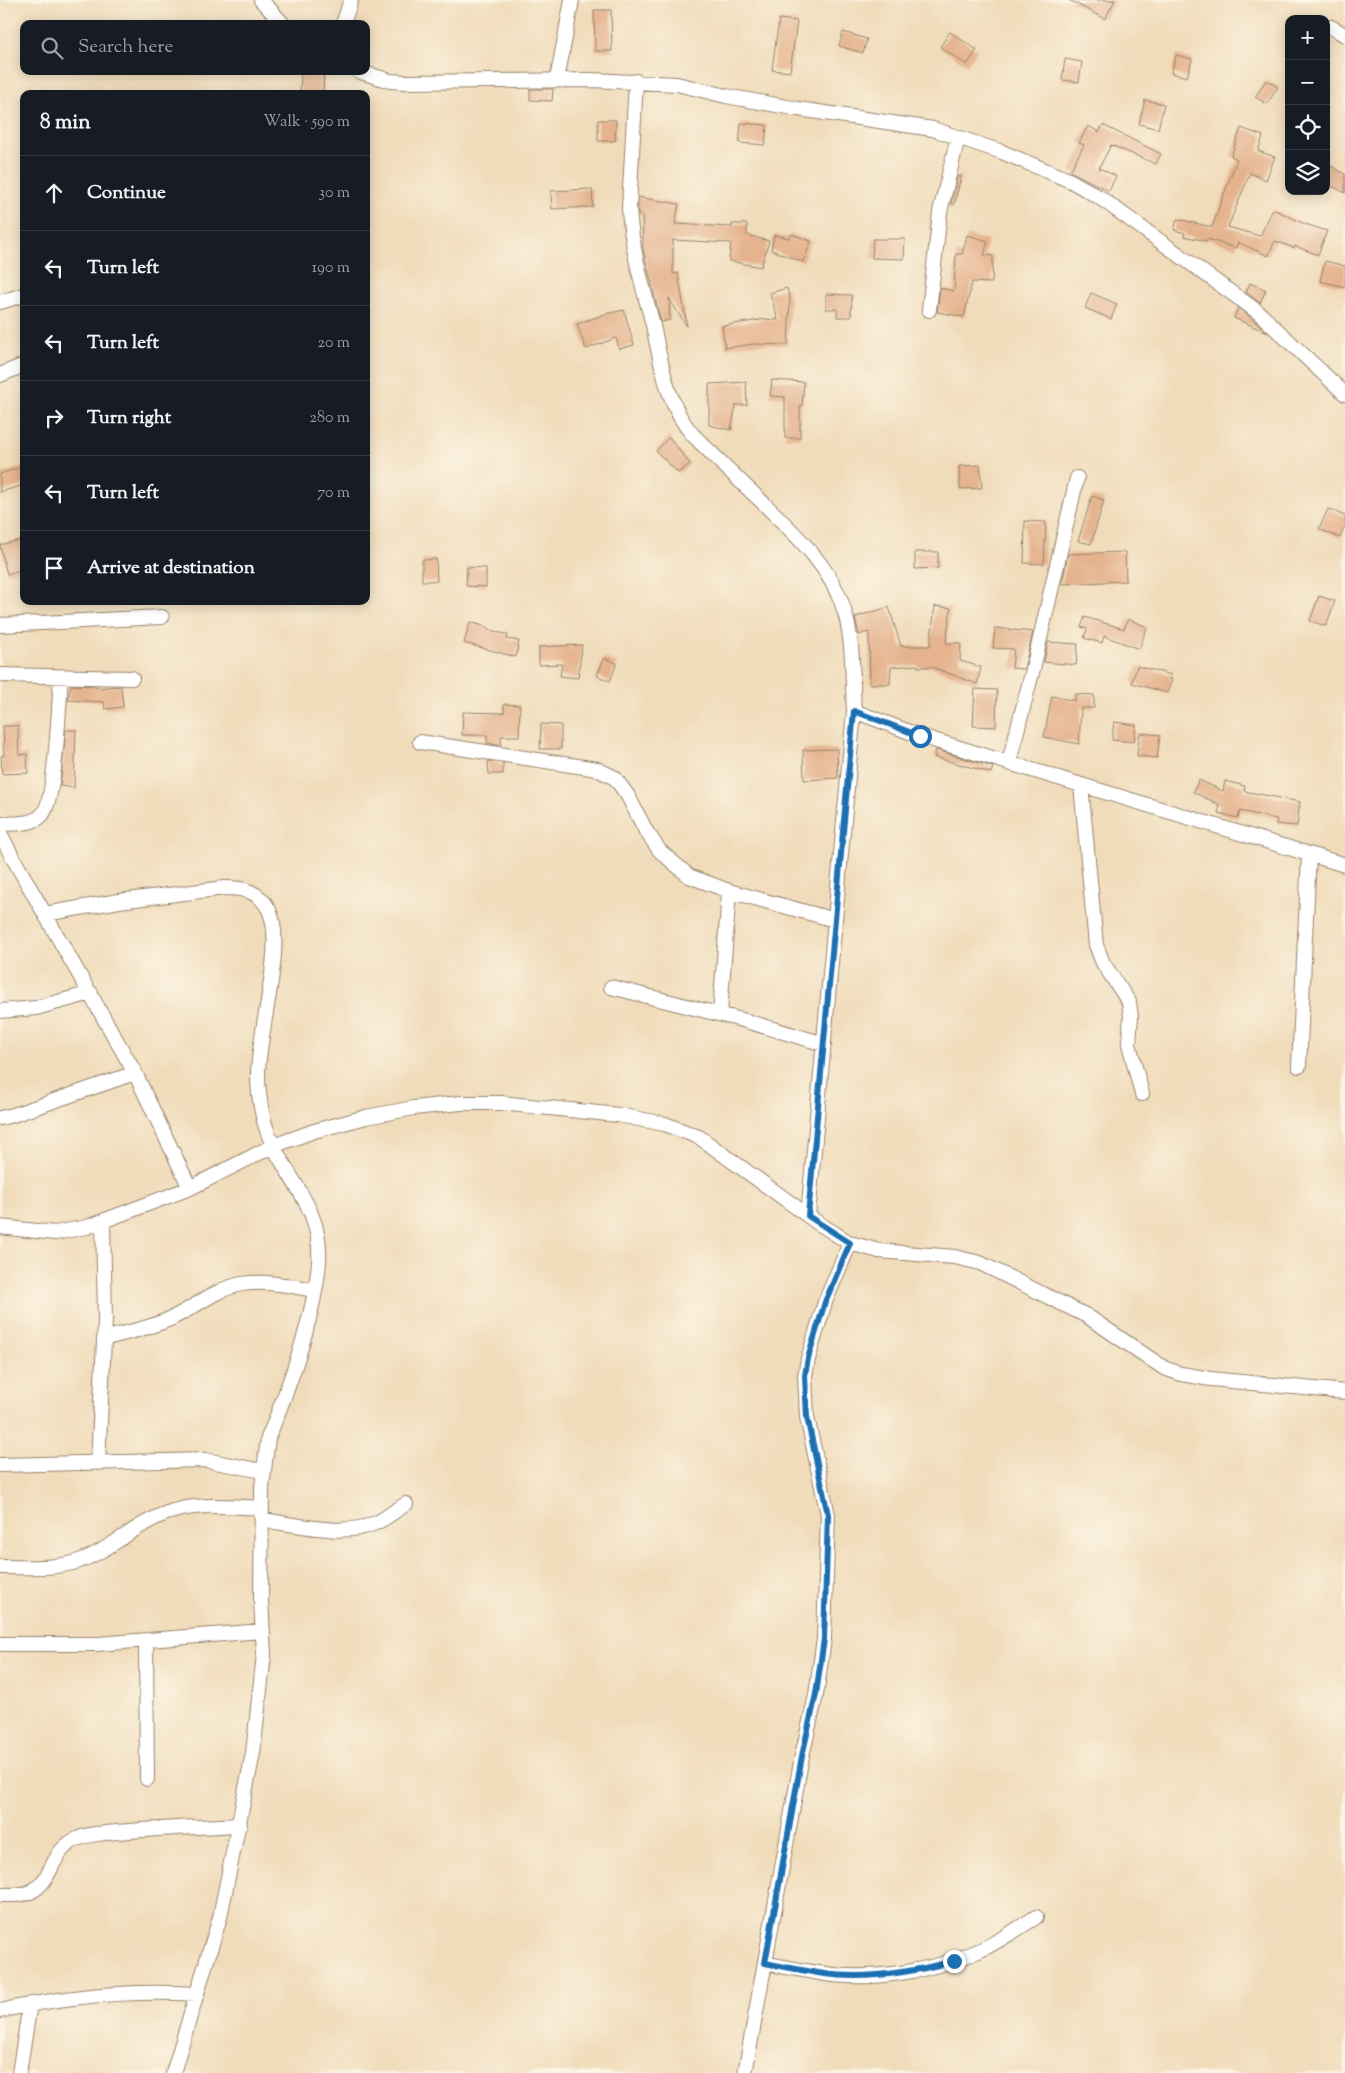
<!DOCTYPE html>
<html lang="en">
<head>
<meta charset="utf-8">
<style>
  :root { --surface:#171b24; --page:#20242c; --text:#f1f3f6; --muted:#9ea1a6; --line:#363941 }
  body { margin:0; font-family:"Sorts Mill Goudy",serif; background:var(--page); color:var(--text) }
  .controls { position:absolute; right:15px; top:15px; display:grid; overflow:hidden; border-radius:10px; box-shadow:0 2px 12px #0003 }
  .controls button { width:45px; height:45px; display:grid; place-items:center; padding:0; border:0; border-bottom:1px solid var(--line); background:var(--surface); color:var(--text); font:25px sans-serif }
  .stop { position:absolute; width:15px; height:15px; margin:-11px; border:4px solid #1f6fb2; border-radius:50%; background:#fff }
  .stop.end { background:#1f6fb2; border-color:#fff; box-shadow:0 1px 5px #0008 }
  .list { margin:0; padding:0; list-style:none }
  h2 { display:flex; justify-content:space-between; align-items:center; height:65px; margin:0; padding:0 20px; font-size:21px }
  h2 small { font-size:16px; font-weight:400; color:var(--muted) }
  .list li { display:grid; grid-template-columns:32px 1fr auto; gap:15px; align-items:center; box-sizing:border-box; height:75px; padding:0 20px; border-top:1px solid var(--line) }
  .list b { display:block; font-size:19px; white-space:nowrap }
  .list em { font-size:16px; font-style:normal; color:var(--muted) }
  .icon { flex:none; width:28px; height:28px; fill:none; stroke:currentColor; stroke-width:2; stroke-linecap:round; stroke-linejoin:round }
  .map { position:relative; flex:none; width:1345px; height:2073px; overflow:hidden }
  .search { position:absolute; background:var(--surface); box-shadow:0 2px 12px #0003; left:20px; top:20px; width:350px; height:55px; display:flex; align-items:center; gap:12px; box-sizing:border-box; padding:0 18px; border-radius:10px; color:var(--muted); font-size:19px }
  .panel { position:absolute; background:var(--surface); box-shadow:0 2px 12px #0003; left:20px; top:90px; width:350px; height:515px; border-radius:10px }
  .map>svg:first-child { display:block }
  .building { fill:#e5b38e }
  .lines { fill:none; stroke-linecap:round; stroke-linejoin:round }
  .street-casing { stroke:#96836c; stroke-width:16 }
  .street { stroke:#fff; stroke-width:14 }
  .route { stroke:#1f6fb2; stroke-width:6 }
</style>
</head>
<body>
<div class="map">
<svg width="1345" height="2073" viewBox="0 0 1345 2073">
  <rect width="100%" height="100%" fill="#fcf5e5"/>
  <filter id="ink" filterUnits="userSpaceOnUse"><feTurbulence type="fractalNoise" baseFrequency=".02" numOctaves="2"/><feDisplacementMap in="SourceGraphic" scale="10" xChannelSelector="R" yChannelSelector="G"/><feConvolveMatrix kernelMatrix="1 2 1 2 8 2 1 2 1" color-interpolation-filters="sRGB"/></filter>
  <filter id="wash" filterUnits="userSpaceOnUse"><feTurbulence type="fractalNoise" baseFrequency=".0096" numOctaves="4" result="noise"/><feDisplacementMap in="SourceGraphic" scale="20" xChannelSelector="R" yChannelSelector="G"/><feGaussianBlur stdDeviation="1.12" result="paint"/><feColorMatrix in="noise" values="0 0 0 0 0 0 0 0 0 0 0 0 0 0 0 0 0 1.4 0 .05"/><feComposite in="paint" operator="in"/></filter>
  <g filter="url(#wash)">
    <rect width="100%" height="100%" fill="#f0dcba"/>
    <g id="blocks">
      <path class="building" d="M1069 0H1115L1105 19Z
        M594 10H611L612 51H595Z
        M779 19 797 21 790 72 772 70Z
        M843 32 867 39 863 53 839 46Z
        M950 32 977 50 967 65 940 47Z
        M1176 55 1192 59 1187 77 1171 73Z
        M1065 59 1082 62 1079 82 1062 80Z
        M301 71H324L323 94H300Z
        M1266 80 1278 87 1267 104 1255 97Z
        M530 89H553L552 101 530 100Z
        M1145 100 1164 104 1158 129 1139 124Z
        M598 120H616L615 141H598Z
        M741 123 767 125 765 145 739 143Z
        M1103 125 1161 154 1156 164 1111 145 1099 168 1116 176 1109 191 1070 171 1084 145 1079 143 1088 126 1099 132Z
        M1241 128 1263 136 1258 151 1275 157 1266 180 1250 173 1228 227 1260 236 1273 209 1305 224 1327 231 1318 255 1295 246 1294 248 1275 241 1268 256 1238 242 1236 248 1207 239 1206 241 1184 236 1185 233 1174 230 1177 219 1212 227 1237 159 1231 156Z
        M1326 163 1345 174V193L1326 183Z
        M958 176H961L954 205 951 204Z
        M592 189 593 207 552 209 551 191Z
        M638 197 679 204 675 224 732 227V224H747V235L769 241 761 267 729 261 731 243 673 240V274L678 273 687 327 669 298 670 320 661 322 643 249 642 215H638Z
        M791 234 811 241 803 262 771 250 774 235 789 238Z
        M967 235 988 241 984 255 993 256 992 283 972 282 964 317 937 312 940 288 954 291 956 254H962Z
        M873 239H905L904 259 872 258Z
        M1325 261 1345 266V287L1320 281Z
        M1250 283 1266 290 1260 303 1246 292Z
        M787 288 790 298 788 345 754 344 725 348 722 326 766 319 778 320 770 293Z
        M1091 293 1117 304 1111 319 1085 308Z
        M826 294 852 295 851 317H837V309H826Z
        M1238 308 1252 319 1268 333 1234 318Z
        M624 310 634 345 619 349 616 338 586 349 577 324 605 314Z
        M772 380 804 382 802 406H800V438H785V397L770 396Z
        M746 382 747 405H736L731 430 709 425V384Z
        M669 437 690 464 678 473 656 451Z
        M980 465 982 488 960 489 959 466Z
        M24 466V485L0 492V474Z
        M1092 496 1104 500 1091 544 1078 541Z
        M1328 509 1345 516V525L1340 538 1319 529Z
        M1025 521 1046 522 1044 564 1024 563Z
        M24 539V569L7 574 0 545Z
        M915 552H938V568L915 569Z
        M1125 552 1126 581 1062 584 1068 554Z
        M436 559 437 581H422V560Z
        M467 567 486 568V587L466 586Z
        M1319 596 1335 601 1326 626 1310 621Z
        M935 606 951 608 946 643H961L960 661 981 667 977 684 932 667H918V665L891 667 890 684H870L869 632 859 635 855 617 889 607 901 646H930Z
        M1085 617 1124 629 1128 619 1147 627 1139 649 1104 636 1102 643 1084 638 1087 629 1081 627Z
        M470 622 487 627V629L508 635 507 639 519 641 516 657 464 643Z
        M995 628 1033 632 1024 669 1012 668 1014 649 993 648Z
        M1048 642 1078 644 1076 665 1044 662Z
        M582 645 578 678 560 676 562 664 539 665V647Z
        M604 658 617 663 610 681 597 676Z
        M1137 666 1172 675 1169 679 1172 680 1167 693 1132 683Z
        M71 685 96 686V688L121 686 123 707 105 709 104 702 68 700Z
        M975 689 997 690 996 727 973 726Z
        M1075 694 1094 695V708H1081L1079 744 1044 737 1052 696 1075 701Z
        M504 704 520 705 519 736H501V746L487 743V735H462L463 712 504 713Z
        M1114 722 1136 725 1134 742 1112 740Z
        M541 724 561 725V749H540Z
        M3 726H18L19 755 27 754 28 773 2 774 1 756 4 755Z
        M66 730H76L74 788 60 786Z
        M1140 733 1160 735 1157 758 1137 756Z
        M837 749 838 778 804 780 803 750Z
        M936 750 993 767 991 773 934 757Z
        M488 761 503 763V774H489Z
        M1199 780 1223 791 1225 781 1245 786 1244 791 1300 802 1297 826 1276 824 1277 819 1240 811 1238 818 1218 813 1220 805 1193 792Z"/>
    </g>
  </g>
  <g filter="url(#ink)">
    <use href="#blocks" fill-opacity="0" stroke="#96836c" stroke-width="1"/>
    <g class="lines">
      <defs>
        <path id="street" d="M261 0 283 24
          M343 24 351 0
          M1331 27 1345 35
          M358 71 390 81 406 82 591 80 677 84 726 96 798 109 933 129 1002 152 1071 181 1099 197 1258 312 1345 394
          M557 80 572 0
          M636 81 629 208C631 247 642 284 652 321 661 360 666 405 693 435 715 457 737 478 759 499 792 531 832 566 845 613 854 644 852 679 854 711L808 1216
          M0 302 24 295
          M929 310 940 212 958 137
          M0 375 24 365
          M0 625 162 617
          M0 675 132 678
          M854 711 920 736 1345 865
          M420 742 597 769 615 778 628 796 646 831 660 851 689 876 729 891 835 920
          M1009 762 1033 669 1077 478
          M1081 785 1096 945 1103 963 1129 1002 1131 1016 1129 1044 1142 1094
          M0 824C13 823 31 825 41 816 56 805 59 700 61 677
          M0 833 13 858 135 1073 190 1188
          M45 914 119 901 225 888C243 888 260 891 269 910 286 944 258 1032 258 1074 258 1098 263 1126 274 1147 294 1187 322 1213 319 1261 315 1316 289 1387 268 1438L262 1487 261 1600 264 1654 253 1753 220 1917 173 2073
          M611 987 746 1021 824 1044
          M0 1011 36 1008 91 993
          M720 1014 729 891
          M1299 1066 1309 854
          M0 1118 13 1115 135 1073
          M0 1227 55 1233 87 1227 190 1188 273 1146 314 1131 366 1117 414 1108 460 1103H501L618 1115 665 1124 699 1137 818 1223 850 1243 879 1251 955 1257 980 1263 1087 1316 1164 1368 1181 1374 1211 1379 1345 1392
          M104 1339C127 1332 152 1328 174 1317 197 1306 215 1289 242 1284 266 1280 291 1286 315 1290
          M98 1463 105 1320 103 1222
          M0 1465 205 1460 263 1471
          M262 1520C294 1524 343 1537 373 1524 385 1520 395 1510 406 1504
          M0 1567C29 1567 60 1570 87 1558 115 1546 138 1523 167 1513 197 1502 231 1507 262 1508
          M146 1641 147 1779
          M0 1644H98L263 1631
          M0 1895C10 1895 25 1896 34 1890 54 1877 51 1850 77 1839 93 1832 112 1833 129 1831 166 1828 203 1827 240 1825
          M765 1963C785 1967 805 1971 825 1974 873 1981 932 1971 976 1952 997 1943 1017 1929 1036 1917
          M0 2011C65 1996 130 1990 197 1994
          M19 2073 30 2004
          M745 2073 802 1756 816 1695 824 1639 828 1515 807 1417 805 1376 808 1359 825 1302 850 1243"/>
      </defs>
      <use href="#street" class="street-casing"/>
      <use href="#street" class="street"/>
    </g>
  </g>
  <g class="lines" filter="url(#ink)">
    <path class="route" d="M920 736 854 711 808 1216 850 1243 825 1302 808 1358 805 1376 807 1417 828 1515 824 1639 816 1694 802 1756 765 1963C785 1967 805 1971 825 1974 868 1980 913 1972 954 1961"/>
  </g>
</svg>
<div class="controls">
<button>+</button>
<button>−</button>
<button><svg class="icon" aria-label="locate" viewBox="0 0 24 24"><circle cx="12" cy="12" r="6"/><path d="M12 2v4M12 18v4M2 12h4M18 12h4"/></svg></button>
<button><svg class="icon" aria-label="layers" viewBox="0 0 24 24"><path d="M12 4l9 5-9 5-9-5zM3 14l9 5 9-5"/></svg></button>
</div>
<div class="stop" style="left:920px;top:736px"></div>
<div class="stop end" style="left:954px;top:1961px"></div>
<div class="search"><svg class="icon" aria-label="search" viewBox="0 0 24 24"><circle cx="10" cy="10" r="6"/><path d="M15 15l6 6"/></svg>Search here</div>
<section class="panel">
<h2>8 min<small>Walk · 590 m</small></h2>
<ul class="list">
<li><svg class="icon" aria-label="ahead" viewBox="0 0 24 24"><path d="M12 20V5M6 11l6-6 6 6"/></svg><div><b>Continue</b></div><em>30 m</em></li>
<li><svg class="icon" aria-label="left" viewBox="0 0 24 24"><path d="M17 20v-9H6M10 6l-5 5 5 5"/></svg><div><b>Turn left</b></div><em>190 m</em></li>
<li><svg class="icon" aria-label="left" viewBox="0 0 24 24"><path d="M17 20v-9H6M10 6l-5 5 5 5"/></svg><div><b>Turn left</b></div><em>20 m</em></li>
<li><svg class="icon" aria-label="right" viewBox="0 0 24 24"><path d="M7 20v-9h11M14 6l5 5-5 5"/></svg><div><b>Turn right</b></div><em>280 m</em></li>
<li><svg class="icon" aria-label="left" viewBox="0 0 24 24"><path d="M17 20v-9H6M10 6l-5 5 5 5"/></svg><div><b>Turn left</b></div><em>70 m</em></li>
<li><svg class="icon" aria-label="arrive" viewBox="0 0 24 24"><path d="M6 21V4h12l-3 4 3 4H6"/></svg><div><b>Arrive at destination</b></div></li>
</ul>
</section>
</div>
</body>
</html>
